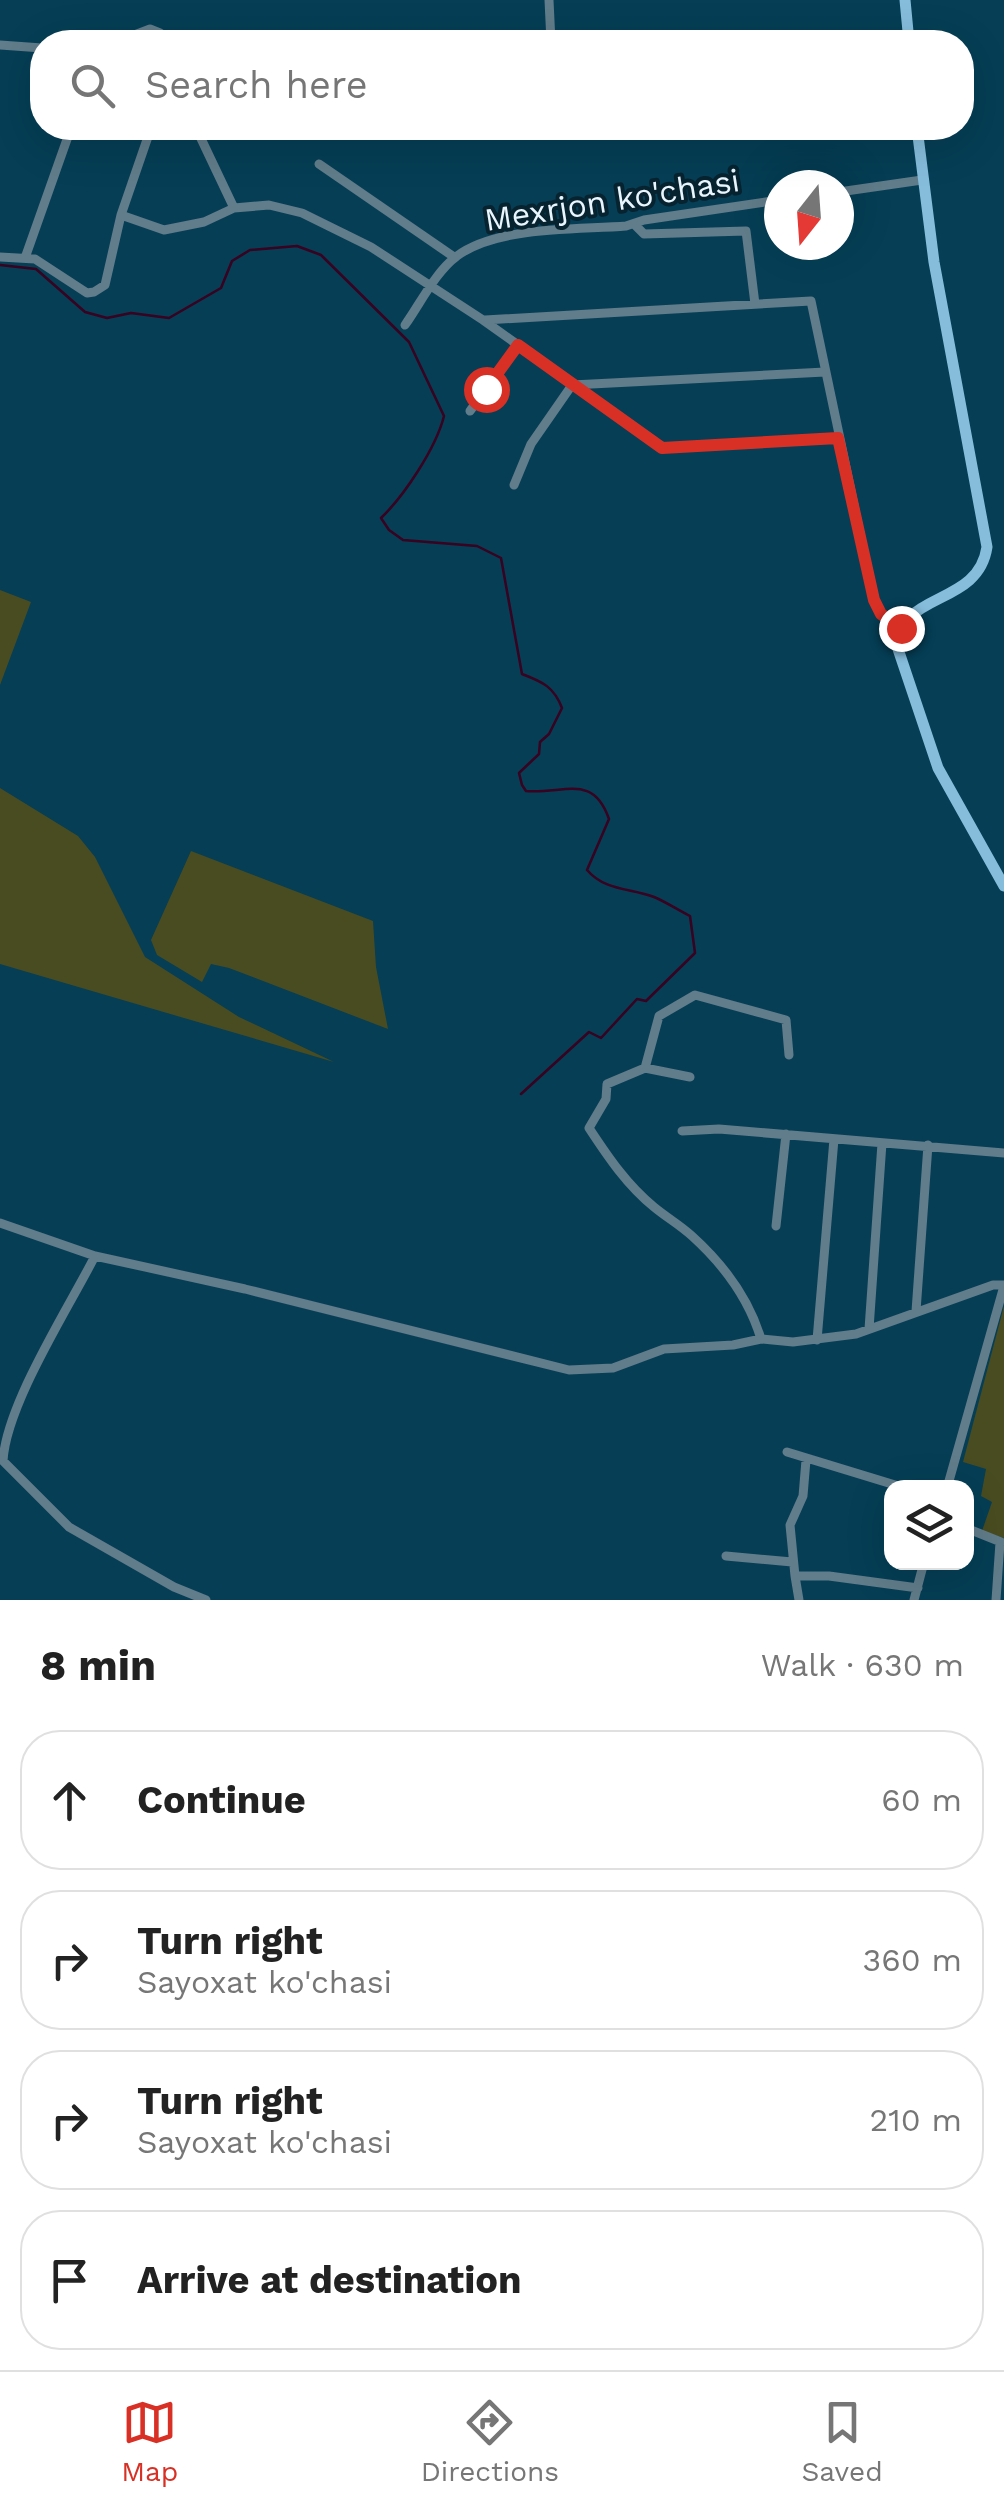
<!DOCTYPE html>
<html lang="en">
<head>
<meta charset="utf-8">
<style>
  :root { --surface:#fff; --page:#f6f6f6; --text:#222; --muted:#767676; --line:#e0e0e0; --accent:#d93025 }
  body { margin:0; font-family:"Work Sans",sans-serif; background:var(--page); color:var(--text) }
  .controls { position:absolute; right:30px; bottom:30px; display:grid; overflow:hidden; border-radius:20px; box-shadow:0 10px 40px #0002 }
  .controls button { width:90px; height:90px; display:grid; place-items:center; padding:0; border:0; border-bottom:2px solid var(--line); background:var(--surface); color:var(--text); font:50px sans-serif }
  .compass { position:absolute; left:764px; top:170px; width:90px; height:90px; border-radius:50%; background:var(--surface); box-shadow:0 10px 40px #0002; rotate:197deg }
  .stop { position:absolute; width:30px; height:30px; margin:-22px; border:8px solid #d93025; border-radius:50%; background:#fff }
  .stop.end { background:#d93025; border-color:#fff; box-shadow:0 2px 10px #0008 }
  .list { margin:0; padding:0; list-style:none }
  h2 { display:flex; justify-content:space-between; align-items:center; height:130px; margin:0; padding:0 40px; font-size:42px }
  h2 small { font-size:32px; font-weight:400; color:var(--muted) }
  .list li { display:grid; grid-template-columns:65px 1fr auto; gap:30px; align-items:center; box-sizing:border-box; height:140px; margin:0 20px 20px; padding:0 20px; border:2px solid var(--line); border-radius:40px }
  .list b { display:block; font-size:38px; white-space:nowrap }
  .list p { margin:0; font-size:32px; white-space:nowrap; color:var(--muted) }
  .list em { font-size:32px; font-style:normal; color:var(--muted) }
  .icon { flex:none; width:55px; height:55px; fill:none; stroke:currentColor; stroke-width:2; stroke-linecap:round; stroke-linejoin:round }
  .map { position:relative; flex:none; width:1004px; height:1600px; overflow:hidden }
  .search { position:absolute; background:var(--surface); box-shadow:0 10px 40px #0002; left:30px; right:30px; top:30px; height:110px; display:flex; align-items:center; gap:25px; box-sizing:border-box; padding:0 35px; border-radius:40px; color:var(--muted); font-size:38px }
  .sheet { height:770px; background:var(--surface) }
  nav { display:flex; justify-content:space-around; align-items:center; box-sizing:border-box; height:140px; border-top:2px solid var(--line); background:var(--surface); font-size:28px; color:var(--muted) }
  nav a { display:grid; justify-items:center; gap:5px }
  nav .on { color:var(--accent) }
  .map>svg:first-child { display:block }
  .green { fill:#494c20 }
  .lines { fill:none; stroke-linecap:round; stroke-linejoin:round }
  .stream { stroke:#380220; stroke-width:2.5 }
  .minor { stroke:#617c8a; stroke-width:9 }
  .major { stroke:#86bddb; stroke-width:11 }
  .route { stroke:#d93025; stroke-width:12 }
  .labels { text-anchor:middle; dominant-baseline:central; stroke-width:8; stroke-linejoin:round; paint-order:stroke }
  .street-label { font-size:32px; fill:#eaf6fe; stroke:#072330 }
</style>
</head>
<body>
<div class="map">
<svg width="1004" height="1600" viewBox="0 0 1004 1600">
  <rect width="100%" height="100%" fill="#053e55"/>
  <path class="green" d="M0 590 31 602 0 685Z
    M0 788 78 836 95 857 145 957 239 1017 334 1062 0 964Z
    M191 851 373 921 376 967 388 1029 229 968 211 964 202 982 157 955 151 940Z
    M1004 1306V1538L982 1531 992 1502 981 1496 986 1469 963 1462Z"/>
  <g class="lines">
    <path class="stream" d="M0 265 36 269 85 312 107 318 131 313 169 318 221 288 232 261 250 250 297 246 321 255 409 342 444 416C436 448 404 496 381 518L389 530 403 540 477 546 501 558 522 674C543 682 554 687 562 708L549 734 540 742 539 754 519 773 522 785 526 791C565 794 593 773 609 819L587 870C605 891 630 888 654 897 666 902 678 910 690 916L695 953 646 1001 637 999 601 1038 589 1032 521 1094"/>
    <path class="minor" d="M549 0 551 42
      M116 42 150 29 160 33 163 42
      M0 45 42 48
      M196 128 234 208
      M319 164 454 257
      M839 192 922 180
      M121 215 164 230 204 222 234 208 269 205 302 213 371 247 483 320 662 448 838 438
      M634 224 644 234 746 231 755 304
      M0 257 35 259 87 293 94 292 105 285 121 215 151 128
      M25 258 71 128
      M485 320 811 301 874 600 881 614 901 628
      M405 325C420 304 436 271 457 256 497 226 577 230 626 226L644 220 779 200
      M470 411 518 345
      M514 485 531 444 572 385 825 372
      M645 1068 659 1016 695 995 786 1020 789 1055
      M690 1077 645 1068 607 1084 606 1099 589 1128C608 1157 627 1185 654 1207 666 1217 680 1225 692 1236 723 1264 749 1299 761 1339
      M682 1131 719 1129 1004 1153
      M0 1223 95 1256 245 1289 569 1370 613 1368 664 1349 733 1345 761 1339 793 1342 856 1334 993 1285H1004
      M776 1226 786 1134
      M95 1256C68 1309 6 1405 3 1461L69 1527 174 1587 206 1600
      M916 1311 928 1145
      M869 1329 882 1143
      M817 1340 834 1139
      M787 1452 905 1488
      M806 1460 803 1496 790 1525 795 1576H829L918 1588
      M947 1488 1004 1286
      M966 1528 1001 1542
      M726 1556 792 1562
      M795 1576 799 1600
      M914 1600 924 1562
      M996 1600 1000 1542"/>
    <path class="major" d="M905 0 909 42
      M917 128 934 262 987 547C978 608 897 590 898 649L938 768 1004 886"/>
  </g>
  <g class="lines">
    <path class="route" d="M486 389 518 345 662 448 838 438 874 600 881 614 901 628"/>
  </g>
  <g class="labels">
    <g class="street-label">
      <text transform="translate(612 200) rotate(-9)">Mexrjon ko'chasi</text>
    </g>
  </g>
</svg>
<div class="controls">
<button><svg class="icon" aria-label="layers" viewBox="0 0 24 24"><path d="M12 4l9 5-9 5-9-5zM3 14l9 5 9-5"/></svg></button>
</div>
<svg class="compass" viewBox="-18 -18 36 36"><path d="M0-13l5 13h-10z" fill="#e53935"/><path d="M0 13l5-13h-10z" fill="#767676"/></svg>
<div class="stop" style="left:486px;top:389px"></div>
<div class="stop end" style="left:901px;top:628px"></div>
<div class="search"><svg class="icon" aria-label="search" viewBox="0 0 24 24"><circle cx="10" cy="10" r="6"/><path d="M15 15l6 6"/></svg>Search here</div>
</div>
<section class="sheet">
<h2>8 min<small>Walk · 630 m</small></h2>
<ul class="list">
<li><svg class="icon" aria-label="ahead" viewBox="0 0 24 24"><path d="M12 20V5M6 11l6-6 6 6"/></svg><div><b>Continue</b></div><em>60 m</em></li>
<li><svg class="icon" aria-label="right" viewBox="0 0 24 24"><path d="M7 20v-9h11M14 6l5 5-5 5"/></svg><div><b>Turn right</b><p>Sayoxat ko'chasi</p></div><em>360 m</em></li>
<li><svg class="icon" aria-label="right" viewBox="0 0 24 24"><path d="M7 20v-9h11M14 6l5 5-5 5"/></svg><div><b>Turn right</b><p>Sayoxat ko'chasi</p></div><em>210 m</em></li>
<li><svg class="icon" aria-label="arrive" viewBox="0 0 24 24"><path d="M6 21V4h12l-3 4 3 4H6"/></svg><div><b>Arrive at destination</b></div></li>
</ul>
</section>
<nav>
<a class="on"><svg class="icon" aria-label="map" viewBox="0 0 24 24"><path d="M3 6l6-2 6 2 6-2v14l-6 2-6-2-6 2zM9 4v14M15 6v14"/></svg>Map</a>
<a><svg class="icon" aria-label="directions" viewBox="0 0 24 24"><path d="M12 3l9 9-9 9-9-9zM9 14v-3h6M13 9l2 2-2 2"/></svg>Directions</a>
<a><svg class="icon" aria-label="saved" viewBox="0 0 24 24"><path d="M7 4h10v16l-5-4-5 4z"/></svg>Saved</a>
</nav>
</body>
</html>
